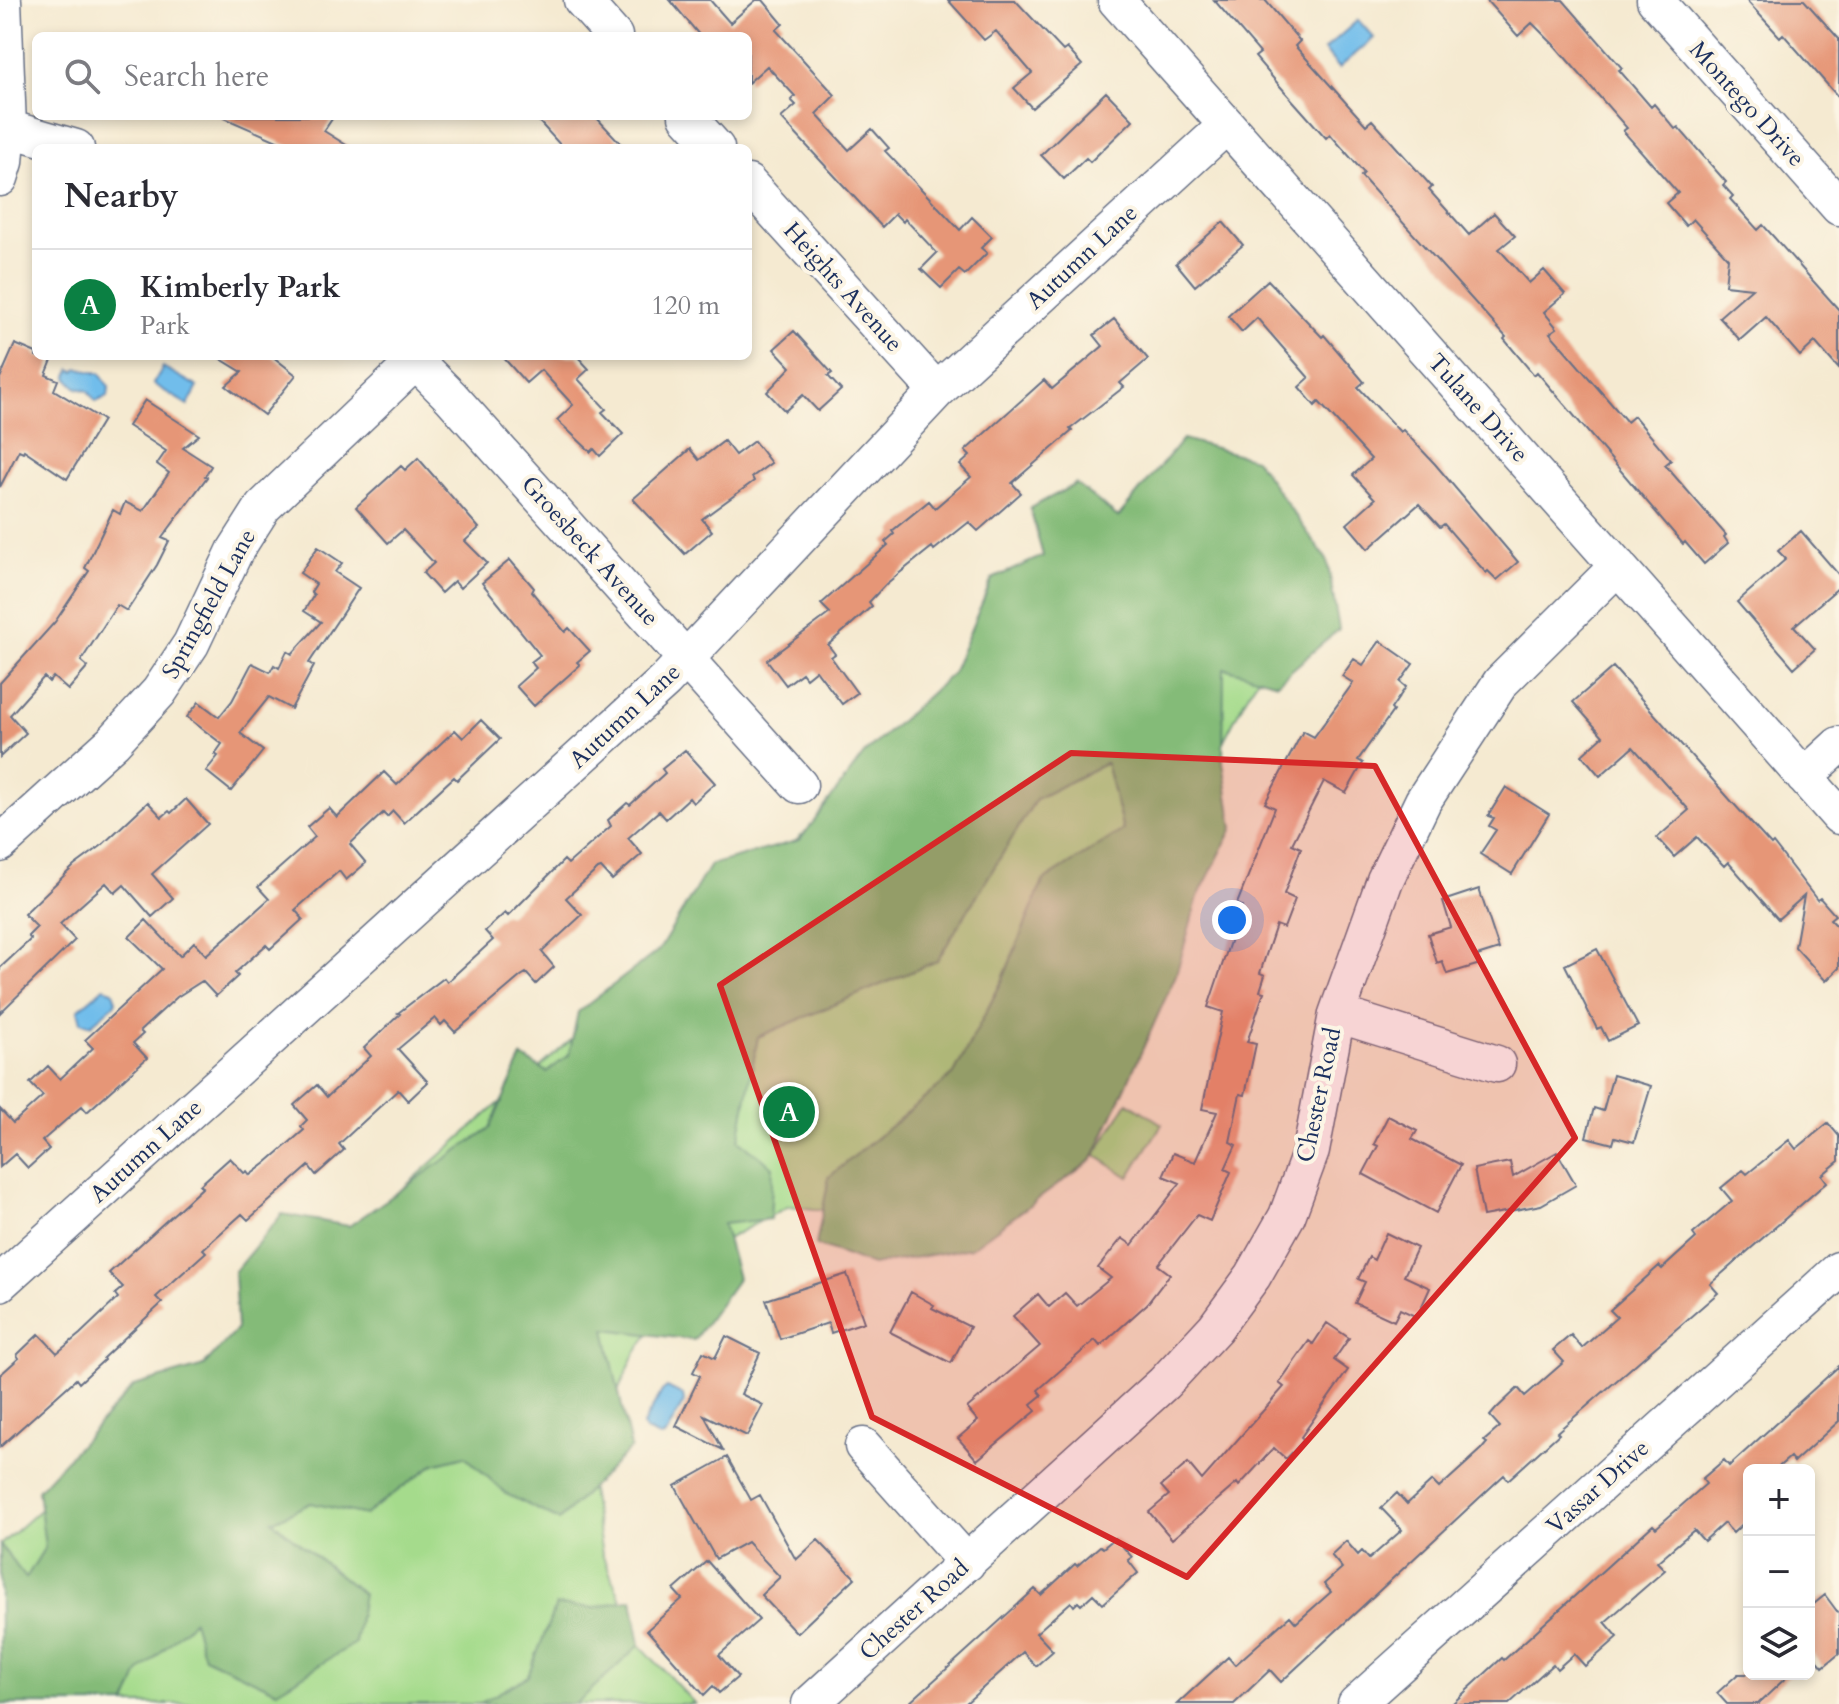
<!DOCTYPE html>
<html lang="en">
<head>
<meta charset="utf-8">
<style>
  :root { --surface:#fff; --page:#f7f7f7; --text:#2b2b33; --muted:#7c7c81; --line:#e1e1e2; --accent:#0b8043 }
  body { margin:0; font-family:Cardo,serif; background:var(--page); color:var(--text) }
  .controls { position:absolute; right:24px; bottom:24px; display:grid; overflow:hidden; border-radius:12px; box-shadow:0 4px 12px #0003 }
  .controls button { width:72px; height:72px; display:grid; place-items:center; padding:0; border:0; border-bottom:2px solid var(--line); background:var(--surface); color:var(--text); font:40px sans-serif }
  .you { position:absolute; left:1232px; top:920px; width:28px; height:28px; margin:-20px; border:6px solid #fff; border-radius:50%; background:#1a73e8; box-shadow:0 0 0 12px #1a73e833 }
  .badge { display:grid; place-items:center; width:52px; height:52px; border-radius:50%; background:var(--accent); color:#fff; font-size:26px; font-weight:700 }
  .pin { position:absolute; translate:-50% -50%; border:4px solid #fff; box-shadow:0 2px 8px #0006 }
  .list { margin:0; padding:0; list-style:none }
  h2 { display:flex; justify-content:space-between; align-items:center; height:104px; margin:0; padding:0 32px; font-size:34px }
  h2 small { font-size:26px; font-weight:400; color:var(--muted) }
  .list li { display:grid; grid-template-columns:52px 1fr auto; gap:24px; align-items:center; box-sizing:border-box; height:112px; padding:0 32px; border-top:2px solid var(--line) }
  .list b { display:block; font-size:30px; white-space:nowrap }
  .list p { margin:0; font-size:26px; white-space:nowrap; color:var(--muted) }
  .list em { font-size:26px; font-style:normal; color:var(--muted) }
  .icon { flex:none; width:44px; height:44px; fill:none; stroke:currentColor; stroke-width:2; stroke-linecap:round; stroke-linejoin:round }
  .map { position:relative; flex:none; width:1839px; height:1704px; overflow:hidden }
  .search { position:absolute; background:var(--surface); box-shadow:0 4px 12px #0003; left:32px; top:32px; width:720px; height:88px; display:flex; align-items:center; gap:20px; box-sizing:border-box; padding:0 28px; border-radius:12px; color:var(--muted); font-size:30px }
  .panel { position:absolute; background:var(--surface); box-shadow:0 4px 12px #0003; left:32px; top:144px; width:720px; height:216px; border-radius:12px }
  .map>svg:first-child { display:block }
  .green { fill:#a5db8c; stroke:#608575; stroke-width:2 }
  .forest { fill:#84bb78; stroke:#50756b; stroke-width:2 }
  .water { fill:#71bdeb; stroke:#4676a4; stroke-width:2 }
  .building { fill:#e69677 }
  .lines { fill:none; stroke-linecap:round; stroke-linejoin:round }
  .minor-casing { stroke:#677086; stroke-width:39 }
  .minor { stroke:#fff; stroke-width:36 }
  .marked { fill:#d62828; fill-opacity:0.2; stroke:#d62828; stroke-width:6; stroke-linejoin:round }
  .labels { text-anchor:middle; dominant-baseline:central; stroke-width:8; stroke-linejoin:round; paint-order:stroke }
  .street-label { font-size:24px; fill:#1b2f5e; stroke:#fcf5e5 }
</style>
</head>
<body>
<div class="map">
<svg width="1839" height="1704" viewBox="0 0 1839 1704">
  <rect width="100%" height="100%" fill="#fcf5e5"/>
  <filter id="ink" filterUnits="userSpaceOnUse"><feTurbulence type="fractalNoise" baseFrequency=".0125" numOctaves="2"/><feDisplacementMap in="SourceGraphic" scale="16" xChannelSelector="R" yChannelSelector="G"/><feConvolveMatrix kernelMatrix="1 2 1 2 8 2 1 2 1" color-interpolation-filters="sRGB"/></filter>
  <filter id="wash" filterUnits="userSpaceOnUse"><feTurbulence type="fractalNoise" baseFrequency=".006" numOctaves="4" result="noise"/><feDisplacementMap in="SourceGraphic" scale="32" xChannelSelector="R" yChannelSelector="G"/><feGaussianBlur stdDeviation="1.8" result="paint"/><feColorMatrix in="noise" values="0 0 0 0 0 0 0 0 0 0 0 0 0 0 0 0 0 1.4 0 .05"/><feComposite in="paint" operator="in"/></filter>
  <g filter="url(#wash)">
    <rect width="100%" height="100%" fill="#f5ead1"/>
    <path class="green" d="M1223 463 1320 574 1244 701 1190 806 882 1217 789 1206 702 1252 634 1356 586 1462 602 1554 640 1645 695 1704H0V1545Z
      M1128 1102 1162 1124 1129 1177 1095 1155Z"/>
    <path class="forest" d="M1183 439 1255 459 1327 560 1339 629 1277 683 1224 668 1223 762 1233 828 1198 897 1176 975 1093 1159 971 1248 872 1265 816 1245 829 1177 954 1074 1003 979 1043 881 1123 830 1106 763 1036 799 937 961 758 1037 739 1140 773 1167 770 1219 723 1224 738 1278 694 1340 605 1329 631 1448 559 1520 506 1494 465 1456 434 1464 365 1515 311 1503 272 1521 363 1594 355 1643 277 1691 204 1657 193 1621 139 1673 126 1704H0V1545L26 1578 45 1547 38 1490 134 1386 204 1366 237 1329 234 1272 282 1214 349 1226 490 1128 522 1057 547 1072 569 1055 578 1012 659 950 710 865 800 840 864 754 952 674 992 579 1043 556 1030 508 1076 484 1118 517Z
      M632 1599 640 1645 576 1704H479L528 1676 556 1605 592 1608Z"/>
    <path class="water" d="M1358 20 1374 38 1339 68 1324 50Z
      M163 367 198 387 188 405 153 384Z
      M78 368 100 374 109 387 108 396 96 402 88 391 77 388 67 378 71 369 75 371Z
      M104 988 113 991 116 1001 114 1005 91 1025 81 1022 78 1010Z
      M667 1387 683 1395 684 1402 665 1436 661 1438 645 1430 643 1425 662 1391Z"/>
    <g id="blocks">
      <path class="building" d="M670 0H710L730 23 756 0H763L783 24 776 30 835 95 816 114 849 150 872 129 889 148 885 151 960 230 972 217 992 237 981 248 987 253 965 275 959 270 941 288 921 269 937 253 905 219 903 222 895 214 882 227 781 118 796 105 791 100 795 96 767 66 748 83V36H700Z
        M948 0H1015L1063 51 1067 48 1082 65 1032 108 1014 88 1032 73 996 31 984 40Z
        M1214 0H1265L1300 41 1295 46 1366 125 1372 120 1432 187 1429 190 1469 235 1494 213 1515 236 1499 249 1529 283 1544 270 1565 294 1544 312 1557 328 1550 333 1627 422 1634 416 1671 460 1665 465 1726 535 1724 537 1728 543 1704 564 1685 542 1683 544 1537 372 1534 375 1504 339 1506 337 1361 176 1364 173 1330 134 1326 138 1279 85 1255 57 1260 53Z
        M1486 0H1563L1622 68 1619 70 1651 107 1654 104 1675 129 1678 127 1726 182 1723 185 1733 196 1730 199 1758 230 1763 225 1839 310V369L1815 342 1800 356 1766 317 1740 340 1719 317 1752 288 1725 285 1728 258 1693 219 1686 226 1666 203 1678 193 1623 131 1627 128 1556 47 1532 23 1518 36Z
        M1746 0H1804L1839 39V98L1783 34 1780 37Z
        M1106 92 1133 120 1090 162 1086 158 1064 179 1041 155Z
        M220 116H334L324 131 351 148H293Z
        M534 116H595L625 148H563Z
        M1223 222 1243 245 1195 286 1176 263Z
        M1268 280 1322 337 1324 335 1364 382 1358 387 1400 432 1403 430 1435 464 1518 562 1497 580 1488 571 1486 573 1444 524 1440 527 1419 504 1368 549 1347 524 1375 499 1353 475 1371 459 1319 402 1315 406 1299 387 1309 378 1257 318 1242 332 1228 316Z
        M1114 319 1148 359 1120 383 1124 387 1070 429 1072 431 1012 483 1021 493 978 531 969 522 934 550 932 547 886 584 869 602 872 606 828 645 835 654 831 657 857 693 842 704 816 670 806 678 802 673 786 685 767 660 830 613 821 604 888 545 885 542 894 534 892 531 929 501 935 508 971 477 960 465 970 456 965 451 1044 380 1052 389 1103 346 1094 335Z
        M794 331 832 373 828 376 841 390 818 411 803 395 785 411 767 392 791 367 774 349Z
        M15 344 36 353V356L52 360 46 375 58 380 54 390 103 420 67 479 24 450 23 452 19 450 0 487V378Z
        M216 356H272L296 375 264 415 226 386 242 372Z
        M502 356H577L589 369 578 379 606 409 602 412 623 434 600 456 594 449 591 452 557 420 573 405 541 370 526 383Z
        M145 400 199 435 183 448 211 466 205 476 207 477 162 538 169 541 157 565 127 611 117 605 81 661 88 667 68 690 53 677 49 682 44 677 10 715 26 733 0 757V683L55 622 89 571 85 568 113 510 120 514 125 502 143 511 169 473 157 464 166 451 128 426Z
        M724 441 735 455 754 441 771 463 752 477 754 481 702 519 712 531 685 554 633 499 690 449 699 460Z
        M418 458 479 528 465 541 487 563 460 588 454 581 441 593 423 573 434 563 403 530 388 543 356 507 401 466 405 470Z
        M1801 531 1839 575V587L1794 626 1815 649 1794 668 1737 602 1786 559 1778 551Z
        M318 547 342 563 335 572 359 588 309 663 314 666 291 709 269 697 240 733 263 751 231 791 206 771 218 756 215 754 222 744 187 717 199 702 219 717 232 701 252 663 270 672 274 665 279 668 287 651 292 654 321 622 304 611 314 595 311 592 316 584 300 573Z
        M510 560 534 588 532 592 565 632 569 628 590 651 577 662 580 665 534 706 516 686 536 668 531 662 540 655 482 583Z
        M1380 641 1413 664 1400 682 1406 687 1391 709 1393 711 1358 760 1363 763 1346 793 1324 781 1292 844 1301 848 1284 894 1295 899 1284 928 1276 925 1260 973 1265 975 1260 991 1264 992 1247 1042 1256 1044 1245 1095 1240 1094 1230 1142 1236 1145 1225 1169 1231 1172 1210 1221 1197 1215 1158 1265 1170 1274 1147 1304 1100 1346 1095 1340 1038 1390 1042 1395 1031 1404 1036 1411 977 1460 958 1438 978 1421 967 1408 1040 1346 1013 1316 1038 1294 1049 1307 1065 1293 1077 1306 1111 1278 1098 1268 1122 1238 1132 1245 1180 1183 1163 1176 1173 1153 1195 1162 1217 1112 1202 1109 1223 1012 1208 1007 1242 906 1237 904 1275 808 1265 803 1303 731 1314 737 1353 683 1342 676 1354 659 1363 665Z
        M1613 667 1733 803 1771 845 1773 843 1817 900 1820 898 1835 915 1830 919 1839 928V968L1826 981 1795 947 1804 896 1778 919 1728 862 1724 866 1697 837 1674 857 1657 838 1689 810 1633 747 1600 776 1582 755 1603 736 1573 702Z
        M481 720 500 739 457 780 454 777 404 823 393 811 387 817 383 813 350 844 366 863 346 880 339 871 295 910 303 919 270 949 266 945 235 973 238 976 216 996 202 981 177 997 140 1031 143 1034 133 1043 147 1058 87 1112 82 1106 42 1141 49 1149 28 1168 15 1154 0 1167V1109L13 1123 43 1096 30 1083 48 1066 60 1079 93 1048 85 1040 162 969 129 937 146 920 180 956 194 942 206 955 269 899 258 887 315 837 307 827 329 808 337 817 384 772 397 785 455 730 463 738Z
        M685 750 715 783 693 803 689 798 666 819 659 811 628 838 642 854 612 880 601 868 598 869 566 898 582 915 542 952 554 967 536 984 526 973 521 976 455 1032 445 1021 441 1025 435 1018 398 1049 428 1082 408 1101 398 1090 339 1144 344 1150 316 1175 309 1166 248 1220 242 1214 203 1249 206 1252 156 1297 162 1303 103 1358 104 1360 79 1383 76 1379 0 1447V1375L19 1358 17 1355 39 1334 57 1353 80 1334 118 1298 115 1294 123 1287 109 1273 203 1187 200 1185 230 1158 244 1173 247 1171 250 1175 266 1163 304 1130 301 1126 307 1120 294 1105 317 1085 327 1097 371 1056 364 1048 400 1014 398 1013 444 978 447 982 493 940 485 931 505 913 508 916 564 860 568 864 611 826 608 820 627 803 630 805 665 773 662 769Z
        M1506 787 1549 814 1512 874 1480 854 1496 830 1489 826 1494 818 1488 816Z
        M186 799 208 824 152 874 173 898 152 917 124 885 115 893 106 883 60 924 75 940 0 1013V968L31 939 28 936 37 927 24 914 74 866 101 846 148 802 162 817 169 811 171 813Z
        M1479 889 1499 949 1477 956 1480 964 1447 974 1442 961 1437 963 1428 934 1451 927 1443 901Z
        M1597 949 1638 1026 1608 1041 1601 1027 1597 1029 1565 965Z
        M1613 1075 1651 1086 1634 1142 1615 1137 1613 1144 1586 1137 1594 1108 1603 1111Z
        M1388 1116 1417 1131 1412 1139 1461 1165 1436 1213 1363 1174 1378 1146 1374 1144Z
        M1828 1123 1839 1136V1161L1822 1175 1827 1182 1710 1284 1718 1293 1557 1432 1559 1434 1508 1480 1504 1475 1281 1682 1270 1670 1234 1704H1177L1228 1657 1235 1665 1290 1616 1296 1623 1331 1592 1324 1584 1342 1568 1331 1555 1346 1541 1358 1555 1362 1551 1369 1559 1402 1530 1381 1508 1397 1493 1407 1504 1432 1481 1439 1488 1481 1450 1487 1443 1484 1441 1500 1427 1490 1416 1496 1409 1518 1388 1525 1396 1564 1362 1553 1350 1571 1335 1582 1348 1617 1317 1610 1310 1659 1266 1662 1269 1696 1238 1693 1234 1732 1201 1721 1188 1743 1170 1747 1174 1789 1140 1796 1149Z
        M1557 1152 1576 1185 1541 1205 1483 1216 1474 1169 1510 1162 1513 1177Z
        M1386 1233 1417 1248 1404 1276 1430 1288 1417 1317 1400 1309 1394 1321 1355 1303 1365 1282 1358 1279 1369 1257 1374 1260Z
        M847 1274 864 1322 831 1333 828 1323 780 1339 766 1300Z
        M911 1292 934 1305 932 1308 970 1327 951 1363 890 1332Z
        M1327 1323 1349 1338 1334 1360 1348 1370 1301 1437 1304 1440 1286 1459 1274 1448 1239 1486 1237 1483 1172 1539 1149 1512 1169 1495 1161 1486 1188 1463 1202 1480 1284 1387 1279 1383 1309 1341 1313 1344Z
        M726 1336 760 1353 741 1394 763 1405 747 1436 704 1415 723 1450 676 1426 700 1376 693 1372 703 1352 715 1358Z
        M1839 1366V1421L1794 1462 1790 1457 1775 1470H1749V1518L1733 1533 1724 1523 1704 1541 1694 1530 1657 1562 1665 1570 1605 1622 1618 1637 1585 1666 1574 1654 1557 1669 1553 1664 1509 1704H1452L1502 1658 1504 1660 1653 1525 1656 1528 1706 1484 1702 1479 1724 1460 1729 1466Z
        M727 1457 751 1500 760 1495 796 1560 818 1540 855 1578 797 1633 761 1595 780 1577 747 1542 716 1559 675 1486Z
        M1115 1538 1132 1557 1128 1560 1138 1573 1103 1604 1093 1594 1081 1605 1078 1602 1074 1606 1071 1602 1036 1633 1053 1651 1036 1666 1023 1652 965 1704H908L1035 1589 1041 1595 1075 1564 1077 1566 1100 1546 1103 1548Z
        M707 1561 759 1620 719 1655 738 1677 719 1693 713 1686 704 1695 647 1630 682 1599 674 1590Z
        M1825 1595 1839 1614V1654L1823 1667 1809 1650V1608Z
        M1738 1674H1790L1758 1704H1727L1717 1693Z"/>
    </g>
  </g>
  <g filter="url(#ink)">
    <use href="#blocks" fill-opacity="0" stroke="#677086" stroke-width="2"/>
    <g class="lines">
      <defs>
        <path id="minor" d="M582 0 614 36
          M1116 0 1839 816
          M1655 0 1839 207
          M687 116 716 148
          M0 126 76 148
          M0 178 5 162 8 127 3 0
          M748 183 937 391
          M410 356 451 397 799 785
          M1804 777 1839 745
          M0 844 113 742 159 692 191 644 235 551 263 507 416 361
          M1337 1014 1497 1064
          M0 1283 665 681 937 391 1227 125
          M863 1446 967 1563
          M810 1704 1164 1383 1215 1328 1253 1276 1287 1216 1311 1151 1337 1014 1385 880 1423 801 1501 682 1618 566
          M1356 1704 1839 1270"/>
      </defs>
      <use href="#minor" class="minor-casing"/>
      <use href="#minor" class="minor"/>
    </g>
  </g>
  <path class="marked" d="M1071 753 1375 766 1575 1138 1187 1577 872 1417 720 985Z"/>
  <g class="labels">
    <g class="street-label">
      <text transform="translate(1747 104) rotate(48)">Montego Drive</text>
      <text transform="translate(1082 257) rotate(-43)">Autumn Lane</text>
      <text transform="translate(843 287) rotate(48)">Heights Avenue</text>
      <text transform="translate(1478 408) rotate(48)">Tulane Drive</text>
      <text transform="translate(590 551) rotate(48)">Groesbeck Avenue</text>
      <text transform="translate(209 604) rotate(-61)">Springfield Lane</text>
      <text transform="translate(625 716) rotate(-43)">Autumn Lane</text>
      <text transform="translate(1319 1095) rotate(-78)">Chester Road</text>
      <text transform="translate(146 1151) rotate(-42)">Autumn Lane</text>
      <text transform="translate(1598 1487) rotate(-42)">Vassar Drive</text>
      <text transform="translate(914 1610) rotate(-42)">Chester Road</text>
    </g>
  </g>
</svg>
<div class="controls">
<button>+</button>
<button>−</button>
<button><svg class="icon" aria-label="layers" viewBox="0 0 24 24"><path d="M12 4l9 5-9 5-9-5zM3 14l9 5 9-5"/></svg></button>
</div>
<div class="you"></div>
<div class="pin badge" style="left:789px;top:1112px">A</div>
<div class="search"><svg class="icon" aria-label="search" viewBox="0 0 24 24"><circle cx="10" cy="10" r="6"/><path d="M15 15l6 6"/></svg>Search here</div>
<section class="panel">
<h2>Nearby<small></small></h2>
<ul class="list">
<li><span class="badge">A</span><div><b>Kimberly Park</b><p>Park</p></div><em>120 m</em></li>
</ul>
</section>
</div>
</body>
</html>
